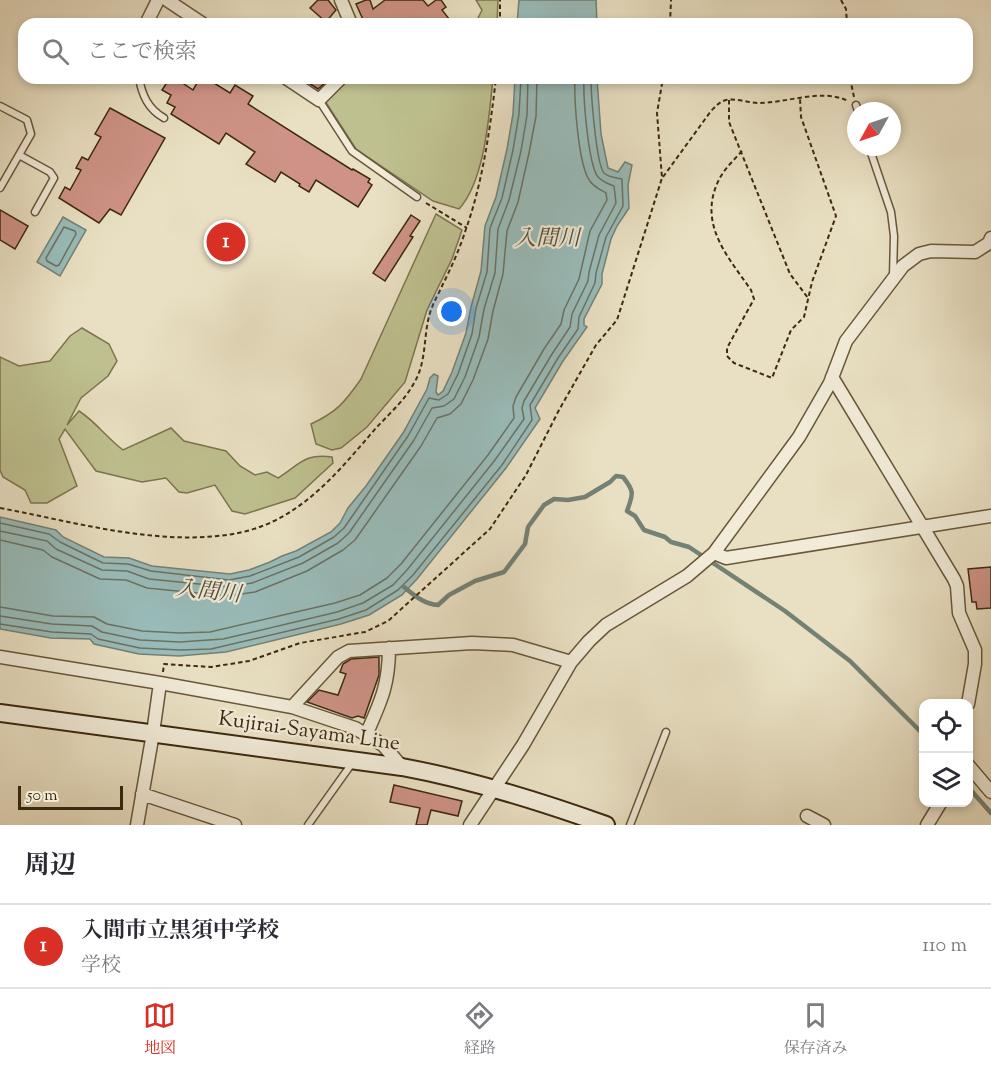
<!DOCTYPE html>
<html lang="ja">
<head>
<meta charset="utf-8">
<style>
  :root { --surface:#fff; --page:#f7f7f7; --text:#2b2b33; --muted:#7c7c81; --line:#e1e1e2; --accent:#d93025 }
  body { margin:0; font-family:"Sorts Mill Goudy","Noto Serif JP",serif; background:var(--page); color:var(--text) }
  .controls { position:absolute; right:18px; bottom:18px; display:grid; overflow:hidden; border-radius:12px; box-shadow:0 3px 9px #0003 }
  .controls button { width:54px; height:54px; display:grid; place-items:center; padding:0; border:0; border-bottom:2px solid var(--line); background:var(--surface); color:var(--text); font:30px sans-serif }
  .compass { position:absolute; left:847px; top:102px; width:54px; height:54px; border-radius:50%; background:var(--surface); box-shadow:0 3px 9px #0003; rotate:230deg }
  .scale { position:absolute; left:18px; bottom:15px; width:105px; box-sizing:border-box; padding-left:6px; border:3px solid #3d290e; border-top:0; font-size:16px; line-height:21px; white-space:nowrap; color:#3d290e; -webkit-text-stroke:4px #f1ebd8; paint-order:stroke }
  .you { position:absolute; left:452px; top:312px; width:21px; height:21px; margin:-15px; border:4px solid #fff; border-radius:50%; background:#1a73e8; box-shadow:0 0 0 9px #1a73e833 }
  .badge { display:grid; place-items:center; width:39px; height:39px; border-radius:50%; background:var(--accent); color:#fff; font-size:20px; font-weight:700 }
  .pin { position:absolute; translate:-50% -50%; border:3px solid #fff; box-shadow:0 2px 6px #0006 }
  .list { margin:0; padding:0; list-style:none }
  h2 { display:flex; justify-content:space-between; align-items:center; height:78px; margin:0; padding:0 24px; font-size:26px }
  h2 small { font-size:20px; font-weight:400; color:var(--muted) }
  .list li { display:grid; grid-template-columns:39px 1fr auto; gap:18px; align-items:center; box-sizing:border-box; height:84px; padding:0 24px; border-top:2px solid var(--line) }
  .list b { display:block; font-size:22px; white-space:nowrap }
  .list p { margin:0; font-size:20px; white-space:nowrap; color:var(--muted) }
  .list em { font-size:20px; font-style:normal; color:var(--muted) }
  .icon { flex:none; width:33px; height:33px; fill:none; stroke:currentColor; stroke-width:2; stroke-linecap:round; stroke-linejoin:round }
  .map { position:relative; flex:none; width:991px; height:825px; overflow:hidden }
  .search { position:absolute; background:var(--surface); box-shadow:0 3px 9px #0003; left:18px; right:18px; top:18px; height:66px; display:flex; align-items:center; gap:15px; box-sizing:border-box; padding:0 21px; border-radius:18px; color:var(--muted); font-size:22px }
  .sheet { height:162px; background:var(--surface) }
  nav { display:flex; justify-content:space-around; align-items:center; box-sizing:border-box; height:84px; border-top:2px solid var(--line); background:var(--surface); font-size:16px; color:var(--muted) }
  nav a { display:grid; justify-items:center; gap:3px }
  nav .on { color:var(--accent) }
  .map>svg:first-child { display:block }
  .green { fill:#bec08f; stroke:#7e744e; stroke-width:1.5 }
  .water { fill:#99bcba; stroke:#748175; stroke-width:1.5 }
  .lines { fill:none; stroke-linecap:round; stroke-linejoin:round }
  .shore { stroke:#6b7264; stroke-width:1.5 }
  .stream { stroke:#748175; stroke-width:4.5 }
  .building { fill:#ce9386; stroke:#3d290e; stroke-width:1.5 }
  .lane-casing { stroke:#68573b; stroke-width:9 }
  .street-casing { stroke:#68573b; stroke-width:15 }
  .secondary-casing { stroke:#3d290e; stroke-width:20 }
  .path { stroke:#3d290e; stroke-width:2; stroke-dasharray:4.5 3; stroke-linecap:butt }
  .lane { stroke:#f1ebd8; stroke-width:6 }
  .street { stroke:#f1ebd8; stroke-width:12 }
  .secondary { stroke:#f1ebd8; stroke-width:16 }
  .labels { text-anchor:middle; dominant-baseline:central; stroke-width:4.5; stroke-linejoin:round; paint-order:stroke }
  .street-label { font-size:21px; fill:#3d290e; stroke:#f1ebd8 }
  .water-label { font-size:22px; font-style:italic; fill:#544e39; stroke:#f1ebd8 }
</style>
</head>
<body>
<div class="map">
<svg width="991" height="825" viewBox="0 0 991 825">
  <rect width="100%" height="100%" fill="#e9e0c3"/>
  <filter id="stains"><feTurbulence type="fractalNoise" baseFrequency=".00333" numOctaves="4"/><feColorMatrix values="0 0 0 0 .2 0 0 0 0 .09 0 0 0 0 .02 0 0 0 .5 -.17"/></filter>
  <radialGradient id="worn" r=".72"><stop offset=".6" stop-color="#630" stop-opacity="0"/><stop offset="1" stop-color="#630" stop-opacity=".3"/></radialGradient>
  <path class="green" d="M476 0H498L497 24H470L477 20 482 10Z
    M362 78C374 78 382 80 393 78H493C489 116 485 180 459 209L433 201 356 149 325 101 343 83Z
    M436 214 462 230 452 259 427 310 405 382 367 427 341 448 332 450 316 444 311 424C337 412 345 402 361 379Z
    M82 328 109 344 117 361 108 376 81 398 67 425 79 411C96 422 107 438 123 450L171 428 184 441 226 451 240 466 255 475 267 472 278 478C300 464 305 453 332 457L333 463 295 498 245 514 232 511 215 485 187 493 179 492 166 478 142 482 96 471 65 429 59 439 77 486 47 503H31L25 490 3 477 0 470V357L19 366 50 361 70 336Z"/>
  <path class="water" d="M519 0H596L597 24H517Z
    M515 78H597L601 134 608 168 618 172 625 162 632 165 628 185 629 208 617 226 611 239 602 274V284L584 319V325L587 327 563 361 535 408 540 419 506 468 417 579 402 595 369 615 341 624 226 652 179 656 139 654 94 644 90 639 51 638 0 629V517L56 530 63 537 104 557 129 558 152 566 230 574 249 570 270 562 282 556 296 551 331 532 340 523 348 508 366 486 403 433 427 389 430 378 434 374 438 376 436 392 438 395 443 391 452 372 466 333 471 307 481 271 485 226 496 197 507 149 513 114Z
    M63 217 86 230 60 276 37 262Z"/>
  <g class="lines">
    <path class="shore" d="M64 227 75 231 76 234 59 265 56 266 47 261 46 258Z
      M0 523 49 534 60 542 103 563 128 564 151 571 229 580 250 576 299 557 334 537 344 528 408 436 429 398 439 400 448 394 458 374 472 334 476 308 487 272 490 228 502 198 513 150 519 114 521 78
      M0 531 47 541 56 549 102 570 127 571 149 579 229 587 252 583 303 563 338 543 349 533 414 440 432 408 444 406 454 399 465 377 479 337 484 309 495 273 498 229 509 200 521 151 527 115 528 78
      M0 540 43 550 52 557 100 579 126 580 147 588 228 596 255 592 307 571 343 550 355 540 421 446 437 418 450 414 461 404 473 380 488 339 493 311 503 274 507 231 518 202 529 153 536 116 537 78
      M0 607 53 616 94 617 107 624 142 631 180 633 210 632 335 603 360 595 387 578 401 564 488 455 514 418 513 406 516 397 544 349 561 324 564 310 579 279 590 231 607 200 606 193C599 189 591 185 588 178 578 159 574 100 575 78
      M0 616 52 624 92 626 102 632 140 640 180 642 223 639 337 612 363 603 393 585 407 570 495 460 524 419 522 408 524 401 552 354 570 327 572 314 588 281 589 272 599 235 616 203 614 186C608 184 602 181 598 177 588 164 583 96 584 78
      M0 624 52 632 91 634 98 639 140 648 180 650 211 649 339 619 366 610 398 590 413 575 502 465 532 420 530 405 558 358 578 329 579 317 595 283 596 273 606 237 623 206 622 179C616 177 609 178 604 173 596 164 591 93 591 78"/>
    <path class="stream" d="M404 587C415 596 424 604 438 605L449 595 475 581 504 572 525 544 528 527 544 505 554 499 568 500 585 497 610 482 616 476 623 477C635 492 633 494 627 511L635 516 644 530 665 537 671 542 689 547 785 611 850 661 924 735
      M968 787 991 813"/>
  </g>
  <path class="building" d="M318 0H328L336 10 326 22 310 8Z
    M366 0H370L373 9 385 0H423L428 6 436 0H441L446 7 442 10 453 24H365L356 4Z
    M170 78H175L193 90 200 78H206L230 93 235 85 253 96 248 104 352 170 353 169 370 179 368 182 372 185 358 207 316 180 309 192 299 186 300 184 281 172 275 182 246 164 255 152 226 133 219 144 171 114 175 107 167 103 171 95 162 90Z
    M301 78H323L327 81 318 89Z
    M110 108 165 138 121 215 110 209 99 223 59 198 65 187 70 190 81 170 76 168 82 157 88 160 101 137 95 134Z
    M0 210 28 226 15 249 0 240Z
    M411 215 420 221 410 236 413 237 385 281 373 273Z
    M991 567V608L977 609 976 602H972L968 569Z
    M379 657V675L364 718 358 716 352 718 307 702 319 690 338 695 346 674 340 672 343 664 351 659Z
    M394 785 462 801 458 816 431 810 427 825H416L420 808 390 802Z"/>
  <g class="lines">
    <defs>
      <path id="lane" d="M139 78C142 95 148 109 164 118
        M319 100 352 151 417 197
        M856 105 858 111
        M0 106 27 120 31 134 0 188
        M869 147 891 212 894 236 893 277
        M19 155 50 172 54 178 35 212
        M308 825 353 762
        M630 825 666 732"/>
      <path id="street" d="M167 0 203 24
        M341 0 351 24
        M146 24 158 0
        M286 78 319 100 341 78
        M832 377 954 579 957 586 959 613 975 650V664L968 704
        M714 553 726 558 991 516
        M0 657 160 683 292 707 355 728 383 745 402 767
        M292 707 338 657 349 651 472 643 513 645 571 662
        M366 735C381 701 389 685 389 648
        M968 765 991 792
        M142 794 235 825
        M807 816 824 825
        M137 825 153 733 160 683
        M470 825 523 745 571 662 589 641 606 625 687 576 714 553 799 437 830 383 846 341 903 266 919 254 931 251 975 252 989 243 991 238
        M927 825 941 802"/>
      <path id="secondary" d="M0 713 402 767C472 780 539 801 606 825"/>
    </defs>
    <use href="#lane" class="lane-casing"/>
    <use href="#street" class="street-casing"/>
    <use href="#secondary" class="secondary-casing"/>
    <path class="path" d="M841 0 846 9 847 24
      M500 24V0
      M670 24 671 0
      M850 78 854 97
      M729 100V122L790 274 808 298
      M742 151C733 161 722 171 717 184 699 226 729 258 751 290L754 299 727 348V356L734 363 772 378 791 330 804 317 812 282 836 216 801 117 800 99
      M663 177 711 111C716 106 719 102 726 100 736 98 748 103 759 103 787 103 822 88 848 101
      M426 203 467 228
      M0 508C76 522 165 549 243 532 302 518 338 472 376 428 389 414 405 400 414 383 427 362 423 336 430 313 433 303 439 293 443 284 452 266 460 248 466 229 483 181 490 129 496 78
      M163 672 164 664 211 667 249 661 300 643 365 632 388 621 490 529 526 475 559 410 596 345 617 320 662 178 657 113 663 78"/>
    <use href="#lane" class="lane"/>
    <use href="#street" class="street"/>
    <use href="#secondary" class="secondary"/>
  </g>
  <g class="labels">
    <g class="street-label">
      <text transform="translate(309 732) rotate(8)">Kujirai-Sayama Line</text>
    </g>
    <g class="water-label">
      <text x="547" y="240">入間川</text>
      <text transform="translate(208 593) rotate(6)">入間川</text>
    </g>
  </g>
  <rect width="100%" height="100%" filter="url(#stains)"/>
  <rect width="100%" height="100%" fill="url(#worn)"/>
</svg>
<div class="controls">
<button><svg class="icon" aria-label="locate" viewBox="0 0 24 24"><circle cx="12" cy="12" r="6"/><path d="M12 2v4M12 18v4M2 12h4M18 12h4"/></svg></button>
<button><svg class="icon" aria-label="layers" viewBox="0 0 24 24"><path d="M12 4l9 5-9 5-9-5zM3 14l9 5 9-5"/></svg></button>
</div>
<svg class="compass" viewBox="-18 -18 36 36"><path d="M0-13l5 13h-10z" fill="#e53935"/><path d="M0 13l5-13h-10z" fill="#7c7c81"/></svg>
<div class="scale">50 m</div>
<div class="you"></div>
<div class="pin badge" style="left:226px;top:242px">1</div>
<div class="search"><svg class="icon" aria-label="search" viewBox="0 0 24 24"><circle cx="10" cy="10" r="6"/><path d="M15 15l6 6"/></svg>ここで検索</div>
</div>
<section class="sheet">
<h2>周辺<small></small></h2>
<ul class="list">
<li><span class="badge">1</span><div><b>入間市立黒須中学校</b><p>学校</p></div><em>110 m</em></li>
</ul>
</section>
<nav>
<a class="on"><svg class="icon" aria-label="map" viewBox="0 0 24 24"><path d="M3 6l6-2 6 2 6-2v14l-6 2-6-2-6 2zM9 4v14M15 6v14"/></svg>地図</a>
<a><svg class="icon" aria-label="directions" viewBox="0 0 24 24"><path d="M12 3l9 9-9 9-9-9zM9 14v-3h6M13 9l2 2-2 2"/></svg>経路</a>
<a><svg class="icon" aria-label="saved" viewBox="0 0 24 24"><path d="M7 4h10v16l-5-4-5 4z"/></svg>保存済み</a>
</nav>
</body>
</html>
